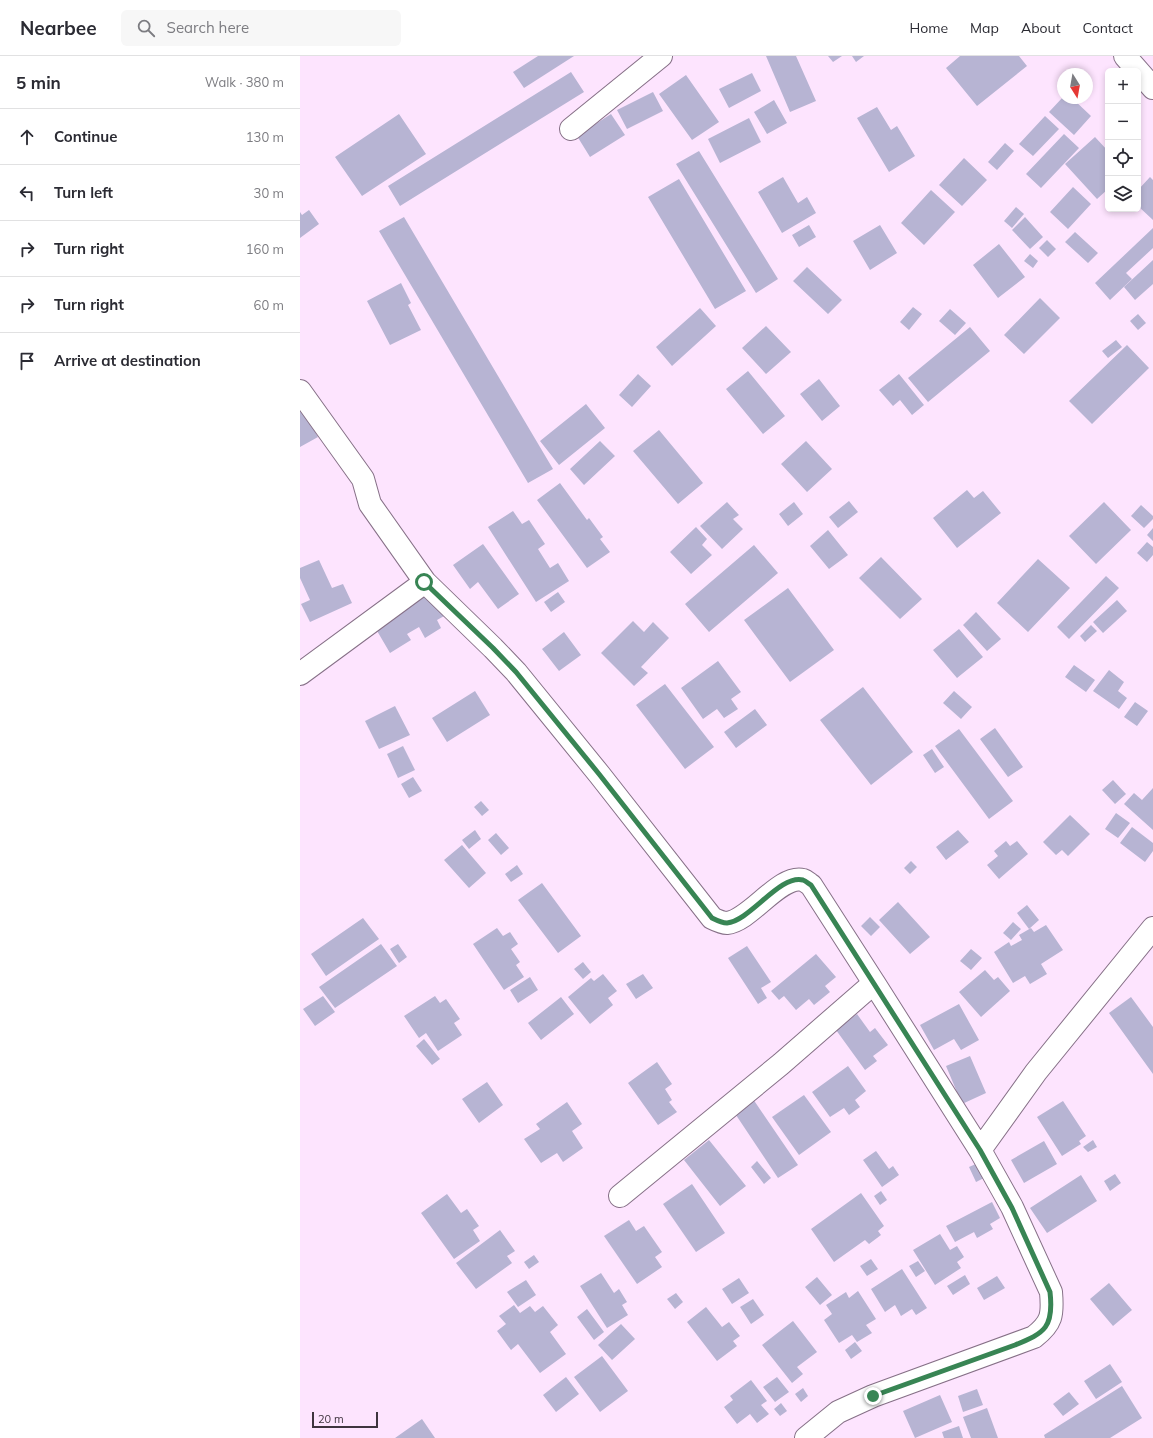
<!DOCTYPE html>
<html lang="en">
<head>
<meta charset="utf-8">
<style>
  :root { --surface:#fff; --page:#f7f7f7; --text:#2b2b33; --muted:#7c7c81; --line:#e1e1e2 }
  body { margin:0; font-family:Mulish,sans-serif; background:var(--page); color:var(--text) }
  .controls { position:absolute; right:12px; top:12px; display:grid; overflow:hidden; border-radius:6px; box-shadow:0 2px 6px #0003 }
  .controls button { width:36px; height:36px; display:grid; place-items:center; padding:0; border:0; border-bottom:1px solid var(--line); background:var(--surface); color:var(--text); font:20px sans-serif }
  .compass { position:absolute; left:757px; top:12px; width:36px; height:36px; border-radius:50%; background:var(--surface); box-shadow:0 2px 6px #0003; rotate:169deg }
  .scale { position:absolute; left:12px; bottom:10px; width:66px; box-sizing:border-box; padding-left:4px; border:2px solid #3e343e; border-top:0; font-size:11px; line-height:14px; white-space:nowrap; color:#3e343e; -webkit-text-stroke:3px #fde4fe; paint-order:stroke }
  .stop { position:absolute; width:12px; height:12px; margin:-9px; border:3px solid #388554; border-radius:50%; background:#fff }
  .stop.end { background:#388554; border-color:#fff; box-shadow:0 1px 4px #0008 }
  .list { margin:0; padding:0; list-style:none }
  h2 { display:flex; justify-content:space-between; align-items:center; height:52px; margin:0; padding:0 16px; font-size:17px }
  h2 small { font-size:13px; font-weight:400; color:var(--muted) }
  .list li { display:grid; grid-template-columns:26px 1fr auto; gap:12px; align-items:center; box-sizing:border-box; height:56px; padding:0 16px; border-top:1px solid var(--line) }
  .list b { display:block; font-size:15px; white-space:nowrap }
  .list em { font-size:13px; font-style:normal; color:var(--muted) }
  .icon { flex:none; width:22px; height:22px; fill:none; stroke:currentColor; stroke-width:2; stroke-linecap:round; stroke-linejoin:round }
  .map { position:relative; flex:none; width:853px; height:1382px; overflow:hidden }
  header { display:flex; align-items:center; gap:24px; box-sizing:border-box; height:56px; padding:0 20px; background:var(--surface); border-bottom:1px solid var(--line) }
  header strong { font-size:19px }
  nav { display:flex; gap:22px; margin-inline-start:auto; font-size:14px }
  .search { width:280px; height:36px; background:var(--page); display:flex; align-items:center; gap:10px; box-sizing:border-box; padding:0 14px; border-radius:6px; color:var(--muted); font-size:15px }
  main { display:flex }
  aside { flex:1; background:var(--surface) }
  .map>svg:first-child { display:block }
  .building { fill:#b7b4d3 }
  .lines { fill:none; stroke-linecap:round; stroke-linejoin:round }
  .minor-casing { stroke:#867087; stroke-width:24 }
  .major-casing { stroke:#867087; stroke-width:24 }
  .minor { stroke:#fff; stroke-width:22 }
  .major { stroke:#fff; stroke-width:22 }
  .route { stroke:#388554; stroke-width:5 }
</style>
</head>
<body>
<header>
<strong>Nearbee</strong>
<div class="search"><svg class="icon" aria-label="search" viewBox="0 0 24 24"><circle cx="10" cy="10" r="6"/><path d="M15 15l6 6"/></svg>Search here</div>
<nav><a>Home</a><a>Map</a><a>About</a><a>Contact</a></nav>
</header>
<main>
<aside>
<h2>5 min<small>Walk · 380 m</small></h2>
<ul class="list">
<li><svg class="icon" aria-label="ahead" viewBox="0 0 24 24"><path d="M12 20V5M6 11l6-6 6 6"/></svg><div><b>Continue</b></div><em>130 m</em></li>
<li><svg class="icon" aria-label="left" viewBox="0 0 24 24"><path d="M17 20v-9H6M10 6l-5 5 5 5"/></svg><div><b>Turn left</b></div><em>30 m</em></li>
<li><svg class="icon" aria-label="right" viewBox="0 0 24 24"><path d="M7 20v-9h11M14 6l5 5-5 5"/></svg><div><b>Turn right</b></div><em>160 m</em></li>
<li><svg class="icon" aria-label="right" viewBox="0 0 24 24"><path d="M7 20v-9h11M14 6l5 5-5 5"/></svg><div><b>Turn right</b></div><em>60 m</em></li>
<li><svg class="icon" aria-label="arrive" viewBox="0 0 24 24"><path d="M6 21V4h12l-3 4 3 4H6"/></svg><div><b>Arrive at destination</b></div></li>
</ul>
</aside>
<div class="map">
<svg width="853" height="1382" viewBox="0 0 853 1382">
  <rect width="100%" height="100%" fill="#fde4fe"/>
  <path class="building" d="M238 0H274L224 32 213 16Z
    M466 0H496L516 45 490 56Z
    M528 0H542L533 6Z
    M552 0H564L556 6Z
    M660 0H719L727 10 677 50 646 12Z
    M271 16 284 36 100 150 88 130Z
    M452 17 461 35 429 52 419 33Z
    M386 19 419 66 392 84 359 38Z
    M353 36 363 55 327 73 317 54Z
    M763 41V42H772L791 60 774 79 749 56Z
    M474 44 487 67 467 78 454 56Z
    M577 51 591 74 597 70 615 100 589 116 557 62Z
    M99 58 126 98 62 140 35 101Z
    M311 58 325 79 290 101 277 80Z
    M745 60 759 73 733 100 719 88Z
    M449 62 461 86 420 107 408 83Z
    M764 78 779 92 741 132 726 118Z
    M795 81 808 95V133L797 143 765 108Z
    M705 87 714 95 697 114 688 106Z
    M399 95 478 223 456 237 376 108Z
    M664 102 687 124 662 150 639 129Z
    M483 121 498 147 507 141 516 157 482 177 458 136Z
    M850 121 853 124V164L838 150V134Z
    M379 123 446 235 415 253 348 141Z
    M773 131 791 148 768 173 750 156Z
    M631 134 655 156 624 189 601 167Z
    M716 151 724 158 712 172 704 165Z
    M9 154 19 168 0 182V156L2 159Z
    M104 161 253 413 228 427 79 175Z
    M725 161 743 181 730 193 712 174Z
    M509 169 516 181 499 191 492 179Z
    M580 169 597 197 570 214 553 185Z
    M853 172V192L826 217 832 223 810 244 795 227Z
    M775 176 798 197 788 207 765 186Z
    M747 184 756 193 748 201 739 192Z
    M699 188 725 221 698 242 673 209Z
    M730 198 738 205 733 212 724 205Z
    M853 204V228L835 244 824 231Z
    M507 211 542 244 528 258 493 225Z
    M101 227 111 247 108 249 121 274 90 289 67 245Z
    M740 242 760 262 724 298 704 279Z
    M613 251 622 258 609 274 600 266Z
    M400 252 416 270 372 310 356 291Z
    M650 253 666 267 655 279 639 265Z
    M838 258 846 267 838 274 830 265Z
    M466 270 491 296 466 318 442 292Z
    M670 271 690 295 628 346 608 322Z
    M816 284 822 291 808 302 802 295Z
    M827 289 849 312 792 368 769 345Z
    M448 315 485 360 463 378 426 333Z
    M338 318 351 330 332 351 319 339Z
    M599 318 624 349 612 359 600 344 593 350 579 334Z
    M519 323 540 350 522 365 500 338Z
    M0 348 18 381 0 391Z
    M286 348 305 372 259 409 240 385Z
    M359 374 403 427 378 448 333 395Z
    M300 385 315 400 284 429 270 413Z
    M506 385 532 413 507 436 481 408Z
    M260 427 287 464 289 462 303 481 300 483 310 496 287 512 237 444Z
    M667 434 674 442 683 435 701 457 657 492 633 462Z
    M549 445 558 456 538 472 529 461Z
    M427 446 439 459 433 463 443 473 422 493 400 470Z
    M494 446 503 458 488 470 479 458Z
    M804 446 831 474 796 508 769 480Z
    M841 449 853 460V463L844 472 831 460Z
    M213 455 222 468 229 464 245 488 238 493 250 512 258 507 269 525 236 546 188 471Z
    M396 471 407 483 402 489 412 499 391 518 370 496Z
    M853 472V485L847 479Z
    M528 474 548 499 529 513 510 490Z
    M847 486 853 491V499L847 506 837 497Z
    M183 488 219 538 198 553 178 526 170 533 153 509Z
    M454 489 478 517 409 576 385 548Z
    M581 501 622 543 600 563 559 522Z
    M738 503 770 532 728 576 697 547Z
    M19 504 32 532 43 528 52 547 10 566 1 548 10 544 0 522V512Z
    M806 520 819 532 769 583 757 571Z
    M488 532 534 594 490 626 444 564Z
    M131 534 146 559 137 564 141 572 125 582 119 571 107 578 111 584 90 597 73 568Z
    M258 536 265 546 251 556 244 546Z
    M817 544 827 555 803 577 793 566Z
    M676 556 701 583 687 595 663 569Z
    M333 565 344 576 353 566 369 582 341 611 348 617 334 630 301 597Z
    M791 569 797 575 785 586 780 580Z
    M659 573 683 601 657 622 633 594Z
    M264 576 281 599 259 615 242 593Z
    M418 605 441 636 431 643 438 653 424 662 417 653 403 663 381 632Z
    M774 609 795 624 786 636 765 621Z
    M809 614 824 626 818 635 827 642 819 653 793 635Z
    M365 628 414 691 385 713 336 649Z
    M563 631 613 696 571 729 520 664Z
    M175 635 190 659 147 686 132 662Z
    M654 635 672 651 661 663 643 647Z
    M835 646 848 655 837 670 824 661Z
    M95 650 110 679 79 693 65 665Z
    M455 653 467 669 436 692 424 676Z
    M695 672 723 711 708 721 680 683Z
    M659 673 713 745 689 763 635 690Z
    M103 690 115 714 98 722 87 698Z
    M632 693 644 711 635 717 623 699Z
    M113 721 122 735 109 742 101 728Z
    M813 724 826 738 815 748 802 734Z
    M853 732V774L824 748 834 737 842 744Z
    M181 745 189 754 182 760 174 751Z
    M816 757 830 767 818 782 805 773Z
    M770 759 790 778 768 800 762 794 756 799 743 786Z
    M832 771 853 787V795L845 806 820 787Z
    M175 774 181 783 169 793 162 784Z
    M658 774 669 786 646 804 636 791Z
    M196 777 209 792 201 799 188 784Z
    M706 785 710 790 717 785 728 798 699 823 687 809 698 800 694 795Z
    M162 789 186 817 169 832 144 804Z
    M611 805 617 811 610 818 604 812Z
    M217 809 223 818 211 826 205 818Z
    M242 827 281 880 258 897 218 844Z
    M598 846 630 881 610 898 579 864Z
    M727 849 739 864 729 873 717 857Z
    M570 861 580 871 571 880 561 870Z
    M63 862 79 883 26 920 11 898Z
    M713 866 721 873 711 884 703 877Z
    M746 869 763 894 741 908 747 918 730 928 725 920 713 927 694 896 709 886 711 890 722 884 719 879 731 872 734 876Z
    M197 872 203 880 210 876 218 888 211 893 220 906 216 909 224 921 204 934 173 888Z
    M81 888 97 910 35 952 19 931Z
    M98 888 107 901 99 907 90 893Z
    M447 890 471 926 461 932 467 942 458 948 428 902Z
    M671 893 682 902 671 914 660 905Z
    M516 898 536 921 525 930 530 936 514 949 509 943 496 954 484 940 479 944 471 935Z
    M283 906 291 916 283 923 274 913Z
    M685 914 694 924 698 921 710 935 681 961 659 936Z
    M303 918 317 935 308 942 313 949 290 968 268 941 291 922 294 925Z
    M343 918 353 932 336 943 326 928Z
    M230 921 238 934 218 947 210 934Z
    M23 940 35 956 15 970 3 953Z
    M135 940 140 947 146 943 160 963 154 967 162 979 138 995 126 977 119 982 104 960Z
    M261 941 274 958 241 984 228 967Z
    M831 941 853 971V1018L809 957Z
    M659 948 679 984 661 994 654 983 634 994 620 969Z
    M557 958 570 976 575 972 588 989 573 1000 577 1005 565 1014 536 974Z
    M124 983 140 1003 132 1009 116 990Z
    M670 1000 686 1037 662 1048 646 1010Z
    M357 1006 372 1028 365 1033 372 1044 369 1046 377 1056 358 1069 328 1027Z
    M548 1010 566 1035 555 1044 560 1051 549 1059 544 1052 530 1061 512 1036Z
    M187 1026 203 1049 179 1067 162 1043Z
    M504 1039 531 1076 499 1099 472 1061Z
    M453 1043 498 1109 478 1122 434 1056Z
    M763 1045 786 1080 779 1085 781 1088 762 1100 737 1061Z
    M267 1046 282 1068 272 1075 283 1092 263 1106 257 1097 241 1107 224 1083 240 1073 236 1068Z
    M409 1084 446 1130 420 1150 384 1104Z
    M793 1084 797 1091 788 1096 783 1091Z
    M744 1085 757 1108 724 1127 711 1104Z
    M576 1095 589 1113 593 1110 599 1119 582 1131 563 1104Z
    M457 1105 471 1122 464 1128 451 1111Z
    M678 1107 686 1121 676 1126 669 1111Z
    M815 1118 821 1127 810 1135 804 1125Z
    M781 1119 797 1145 747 1177 730 1152Z
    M392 1128 425 1177 396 1196 363 1148Z
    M581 1135 587 1144 580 1149 574 1140Z
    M561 1137 584 1170 578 1175 581 1179 569 1188 565 1184 534 1206 511 1173Z
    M147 1138 161 1157 167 1153 179 1170 173 1174 180 1185 154 1203 121 1157Z
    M692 1146 700 1162 690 1168 693 1173 677 1182 674 1176 655 1186 646 1170Z
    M329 1164 336 1175 344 1170 362 1196 355 1201 362 1211 337 1228 304 1180Z
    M200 1174 215 1195 207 1200 212 1207 176 1233 156 1207Z
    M640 1178 650 1194 657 1190 664 1201 657 1206 661 1212 635 1229 613 1194Z
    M234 1199 239 1206 229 1213 224 1206Z
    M571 1203 578 1213 567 1220 560 1210Z
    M618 1205 625 1215 616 1221 609 1210Z
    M602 1213 627 1252 616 1259 612 1253 601 1260 595 1249 585 1256 571 1233Z
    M301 1217 314 1237 319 1233 327 1246 322 1249 328 1259 307 1272 280 1230Z
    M665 1219 670 1228 653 1239 647 1230Z
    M697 1220 705 1232 684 1244 677 1232Z
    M517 1221 532 1239 520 1249 505 1231Z
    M439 1222 449 1237 432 1248 422 1233Z
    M226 1224 236 1239 218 1251 207 1236Z
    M809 1227 832 1254 813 1270 790 1243Z
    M558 1235 576 1263 566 1269 572 1277 557 1286 552 1279 539 1287 524 1264 532 1258 526 1249 546 1236 549 1242Z
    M376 1237 383 1246 375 1253 367 1243Z
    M453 1243 464 1259 451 1268 440 1251Z
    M214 1249 220 1257 230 1250 235 1256 243 1250 258 1269 250 1276 266 1298 240 1317 218 1288 211 1294 197 1275 206 1268 199 1260Z
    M406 1251 422 1271 429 1266 440 1280 433 1285 437 1290 417 1305 387 1266Z
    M287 1253 304 1276 294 1284 277 1261Z
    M493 1265 517 1296 497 1311 503 1318 492 1327 462 1289Z
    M321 1268 335 1283 312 1304 298 1289Z
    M555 1286 562 1295 551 1303 545 1294Z
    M302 1300 328 1335 300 1356 274 1321Z
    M810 1308 822 1326 796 1343 784 1325Z
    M266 1321 279 1338 256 1356 243 1339Z
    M477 1321 489 1336 475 1346 463 1331Z
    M451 1324 467 1345 461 1349 469 1358 457 1367 450 1358 437 1368 424 1351 433 1344 430 1340Z
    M822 1330 842 1362 810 1382H745L744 1379Z
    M503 1332 508 1340 501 1346 495 1338Z
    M677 1333 683 1349 663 1356 658 1340Z
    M769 1336 779 1348 763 1360 753 1348Z
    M640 1339 652 1366 615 1382 603 1355Z
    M481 1347 487 1355 480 1360 474 1353Z
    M687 1352 698 1382H671L663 1361Z
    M122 1363 135 1382H95Z
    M659 1370 663 1382H644L642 1376Z"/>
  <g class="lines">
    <defs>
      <path id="minor" d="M271 73 361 0
        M0 335 63 423 70 448 125 526 193 592 216 616 299 718 412 862C416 864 422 867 427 867 450 865 480 818 503 824 506 825 509 828 511 829L574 927 481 1008 320 1140
        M0 618 125 526
        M680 1094 736 1016 853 872
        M506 1382 538 1356 573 1340 734 1281C752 1267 753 1259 751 1236L712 1151 680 1094 574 927"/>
      <path id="major" d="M825 0 853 32"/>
    </defs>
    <use href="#minor" class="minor-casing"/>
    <use href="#major" class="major-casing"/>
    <use href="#minor" class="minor"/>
    <use href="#major" class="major"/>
  </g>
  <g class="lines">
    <path class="route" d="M124 526 193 592 216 616 299 718 412 862C416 864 422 867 427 867 450 865 480 818 503 824 506 825 509 828 511 829L680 1094 712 1152 750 1236C754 1271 745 1277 715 1289L573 1340"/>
  </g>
</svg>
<div class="controls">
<button>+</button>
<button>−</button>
<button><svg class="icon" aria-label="locate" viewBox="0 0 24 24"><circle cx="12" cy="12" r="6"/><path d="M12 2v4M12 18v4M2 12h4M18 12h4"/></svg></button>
<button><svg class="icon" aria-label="layers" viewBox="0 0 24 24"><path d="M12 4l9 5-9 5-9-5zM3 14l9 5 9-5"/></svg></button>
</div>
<svg class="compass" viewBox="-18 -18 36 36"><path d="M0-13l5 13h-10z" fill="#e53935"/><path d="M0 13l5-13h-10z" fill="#7c7c81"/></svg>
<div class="scale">20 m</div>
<div class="stop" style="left:124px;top:526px"></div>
<div class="stop end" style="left:573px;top:1340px"></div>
</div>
</main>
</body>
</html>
